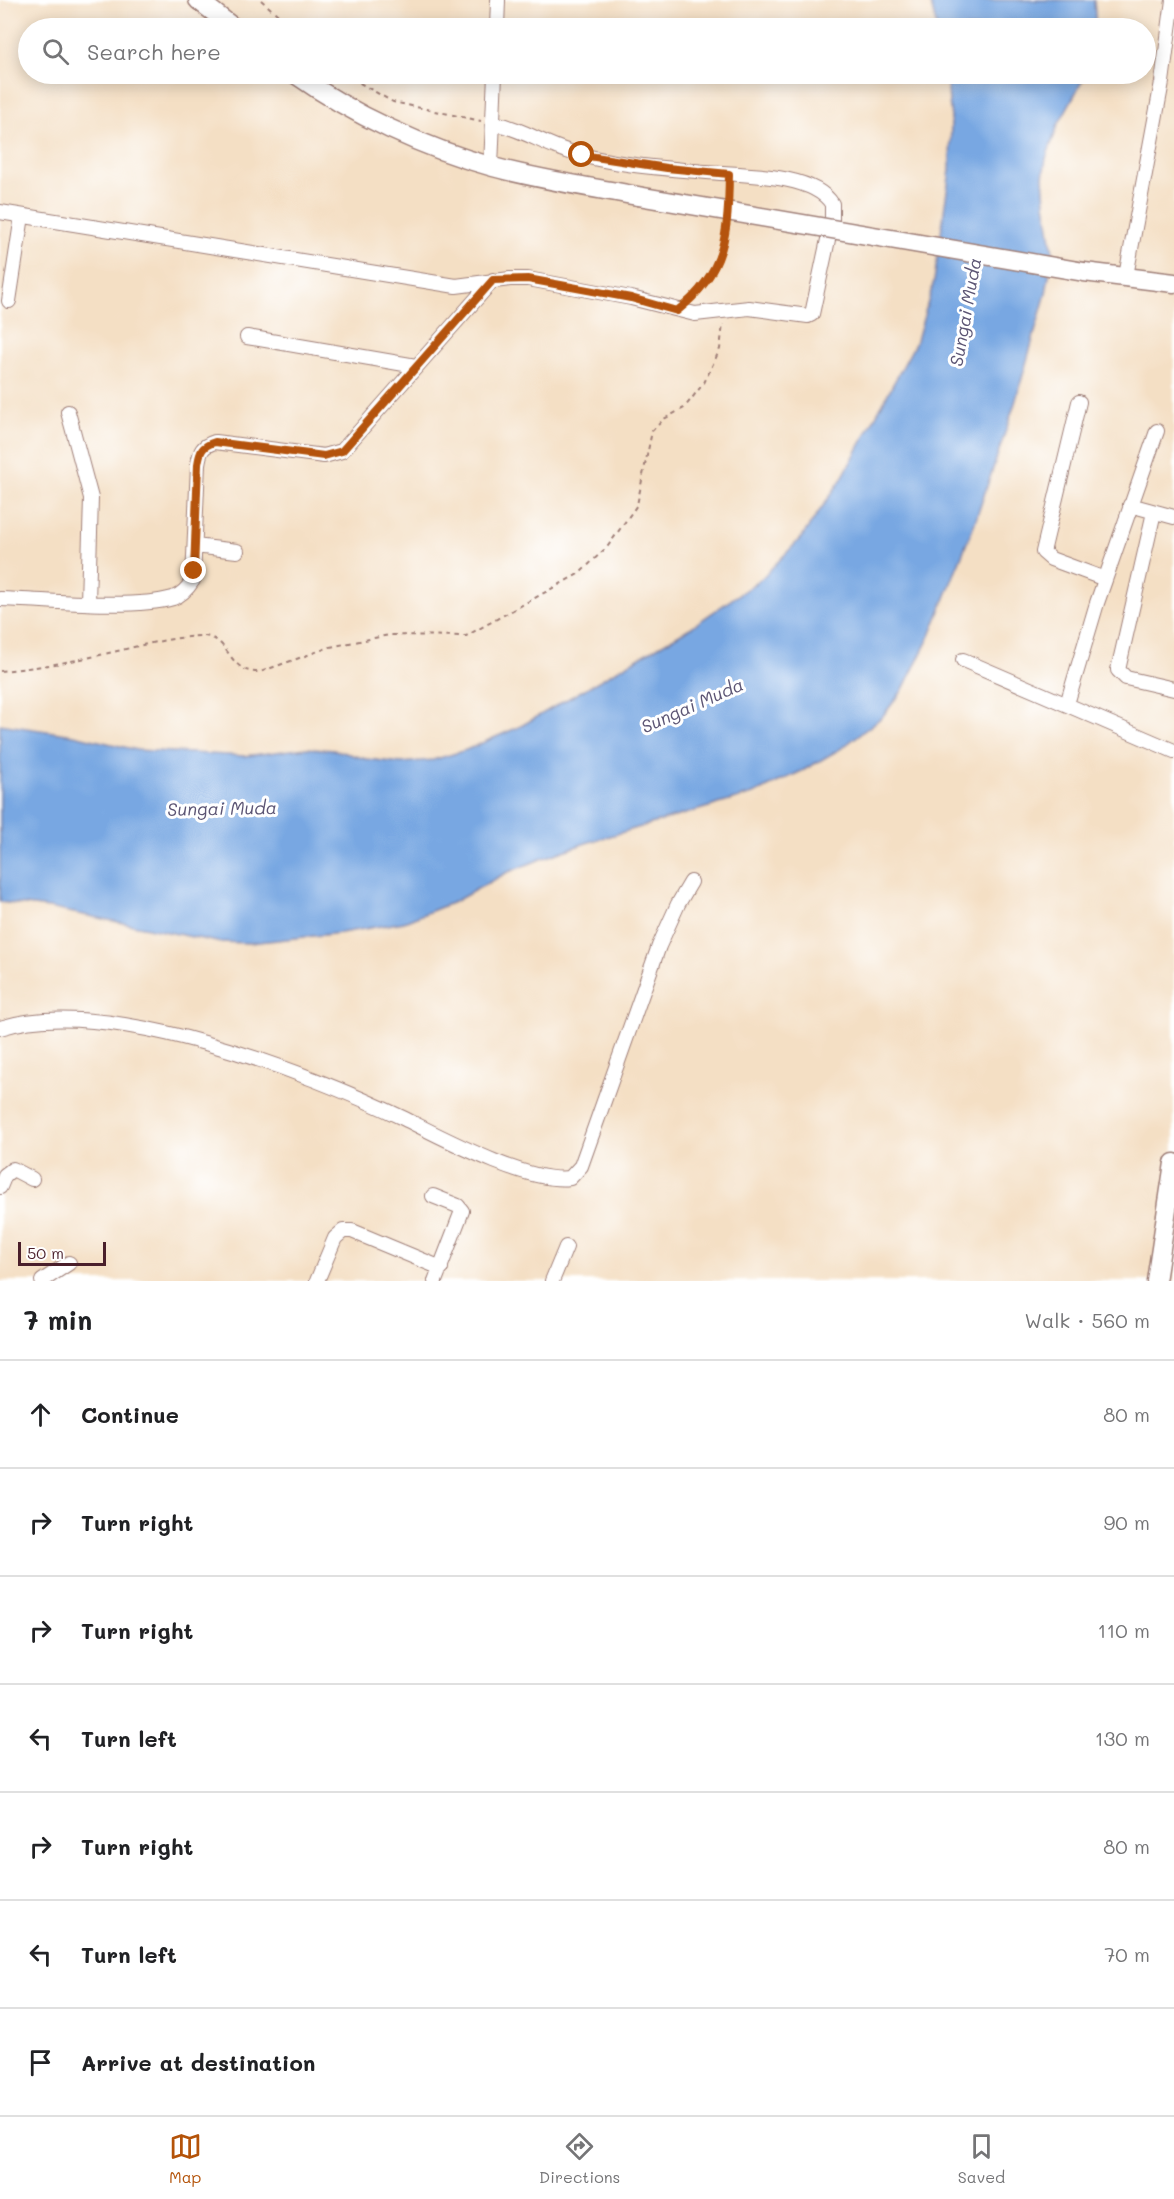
<!DOCTYPE html>
<html lang="en">
<head>
<meta charset="utf-8">
<style>
  :root { --surface:#fff; --page:#f6f6f6; --text:#202124; --muted:#757577; --line:#e0e0e0; --accent:#b45309 }
  body { margin:0; font-family:Mali,sans-serif; background:var(--page); color:var(--text) }
  .scale { position:absolute; left:18px; bottom:15px; width:88px; box-sizing:border-box; padding-left:6px; border:3px solid #4a1f2b; border-top:0; font-size:16px; line-height:21px; white-space:nowrap; color:#4a1f2b; -webkit-text-stroke:4px #fff; paint-order:stroke }
  .stop { position:absolute; width:18px; height:18px; margin:-14px; border:4px solid #b45309; border-radius:50%; background:#fff }
  .stop.end { background:#b45309; border-color:#fff; box-shadow:0 2px 6px #0008 }
  .list { margin:0; padding:0; list-style:none }
  h2 { display:flex; justify-content:space-between; align-items:center; height:78px; margin:0; padding:0 24px; font-size:26px }
  h2 small { font-size:20px; font-weight:400; color:var(--muted) }
  .list li { display:grid; grid-template-columns:39px 1fr auto; gap:18px; align-items:center; box-sizing:border-box; height:108px; padding:0 24px; border-top:2px solid var(--line) }
  .list b { display:block; font-size:22px; white-space:nowrap }
  .list em { font-size:20px; font-style:normal; color:var(--muted) }
  .icon { flex:none; width:33px; height:33px; fill:none; stroke:currentColor; stroke-width:2; stroke-linecap:round; stroke-linejoin:round }
  .map { position:relative; flex:none; width:1174px; height:1281px; overflow:hidden }
  .search { position:absolute; background:var(--surface); box-shadow:0 3px 15px #0003; left:18px; right:18px; top:18px; height:66px; display:flex; align-items:center; gap:15px; box-sizing:border-box; padding:0 21px; border-radius:33px; color:var(--muted); font-size:22px }
  .sheet { height:834px; background:var(--surface) }
  nav { display:flex; justify-content:space-around; align-items:center; box-sizing:border-box; height:84px; border-top:2px solid var(--line); background:var(--surface); font-size:16px; color:var(--muted) }
  nav a { display:grid; justify-items:center; gap:3px }
  nav .on { color:var(--accent) }
  .map>svg:first-child { display:block }
  .water { fill:#78a7e2; stroke:#616386; stroke-width:1.5 }
  .lines { fill:none; stroke-linecap:round; stroke-linejoin:round }
  .minor-casing { stroke:#9f7f78; stroke-width:16 }
  .major-casing { stroke:#9f7f78; stroke-width:21 }
  .path { stroke:#9f7f78; stroke-width:2; stroke-dasharray:4.5 4.5; stroke-linecap:butt }
  .minor { stroke:#fff; stroke-width:14 }
  .major { stroke:#fff; stroke-width:18 }
  .major-bridge-casing { stroke:#9f7f78; stroke-width:21; stroke-linecap:butt }
  .major-bridge { stroke:#fff; stroke-width:18 }
  .route { stroke:#b45309; stroke-width:8 }
  .labels { text-anchor:middle; dominant-baseline:central; stroke-width:6; stroke-linejoin:round; paint-order:stroke }
  .water-label { font-size:18px; font-style:italic; fill:#5c5574; stroke:#fff }
</style>
</head>
<body>
<div class="map">
<svg width="1174" height="1281" viewBox="0 0 1174 1281">
  <rect width="100%" height="100%" fill="#fff"/>
  <filter id="ink" filterUnits="userSpaceOnUse"><feTurbulence type="fractalNoise" baseFrequency=".0167" numOctaves="2"/><feDisplacementMap in="SourceGraphic" scale="12" xChannelSelector="R" yChannelSelector="G"/><feConvolveMatrix kernelMatrix="1 2 1 2 8 2 1 2 1" color-interpolation-filters="sRGB"/></filter>
  <filter id="wash" filterUnits="userSpaceOnUse"><feTurbulence type="fractalNoise" baseFrequency=".008" numOctaves="4" result="noise"/><feDisplacementMap in="SourceGraphic" scale="24" xChannelSelector="R" yChannelSelector="G"/><feGaussianBlur stdDeviation="1.35" result="paint"/><feColorMatrix in="noise" values="0 0 0 0 0 0 0 0 0 0 0 0 0 0 0 0 0 1.4 0 .05"/><feComposite in="paint" operator="in"/></filter>
  <g filter="url(#wash)">
    <rect width="100%" height="100%" fill="#f4dfc4"/>
    <path class="water" d="M930 0H1094L1096 28H937Z
      M946 74H1086L1058 125 1046 158 1043 177 1045 203 1053 253 1046 293 1015 403 975 522 930 636 902 691 882 717 842 748 804 770 753 794 586 843 541 859 506 873 454 902 404 922 341 933 250 943 217 942 49 908 0 902V724L74 735 137 750 245 756 306 748 335 750 366 759 402 763 433 760 466 750 521 726 690 628 761 579 801 538 841 480 917 340 934 281 950 170 951 118Z"/>
  </g>
  <g filter="url(#ink)">
    <g class="lines">
      <defs>
        <path id="minor" d="M497 28 498 0
          M491 166 495 74
          M0 212 456 286 510 279H528L631 298 695 314 749 308 808 316 812 314 832 221V204C813 173 741 175 707 172 661 168 614 165 570 152 543 144 521 128 493 123
          M1126 276 1162 82 1173 0
          M9 301 22 216
          M247 337 416 366
          M1079 402 1043 552 1051 559 1105 579
          M68 412 91 498 88 602
          M1130 505 1174 517
          M1154 512 1118 670 1126 678 1174 689
          M195 546 237 551
          M0 599C47 600 130 610 173 598 182 595 188 588 193 580L198 464C200 451 202 446 215 442L324 456 342 451 493 280
          M963 660 1174 751
          M1067 704 1097 603 1157 431
          M0 1028C105 994 308 1072 405 1119 443 1138 529 1184 570 1178L581 1166 659 946 678 904 691 882
          M0 1187 5 1175 13 1169 32 1179
          M433 1196 458 1206 462 1211 435 1281
          M42 1281 69 1263
          M317 1281 335 1238 343 1231H352L441 1268
          M552 1281 566 1247"/>
        <path id="major" d="M198 0 234 28
          M295 74C353 115 424 148 493 167 541 180 589 187 638 196
          M1084 272 1174 283
          M1156 1281 1174 1163"/>
      </defs>
      <use href="#minor" class="minor-casing"/>
      <use href="#major" class="major-casing"/>
      <path class="path" d="M261 0 293 28
        M344 74 393 102 481 121
        M729 186 730 198
        M690 301C713 279 721 255 728 225
        M0 671C35 668 70 662 104 654 136 647 169 637 202 636 231 636 227 674 260 672L330 647 389 635 466 636 580 573 608 546 637 505 652 431 664 419 684 408 704 383 720 349 723 324"/>
      <use href="#minor" class="minor"/>
      <use href="#major" class="major"/>
      <defs>
        <path id="major-bridge" d="M638 196 1084 272"/>
      </defs>
      <use href="#major-bridge" class="major-bridge-casing"/>
      <use href="#major-bridge" class="major-bridge"/>
    </g>
  </g>
  <g class="lines" filter="url(#ink)">
    <path class="route" d="M194 571 198 464C200 451 202 446 215 442L324 456 342 451 493 280 528 279 631 298 677 311C727 272 728 232 729 174L667 168 582 155"/>
  </g>
  <g class="labels">
    <g class="water-label">
      <text transform="translate(965 312) rotate(-80)">Sungai Muda</text>
      <text transform="translate(692 705) rotate(-24)">Sungai Muda</text>
      <text transform="translate(222 808) rotate(-1)">Sungai Muda</text>
    </g>
  </g>
</svg>
<div class="scale">50 m</div>
<div class="stop" style="left:582px;top:155px"></div>
<div class="stop end" style="left:194px;top:571px"></div>
<div class="search"><svg class="icon" aria-label="search" viewBox="0 0 24 24"><circle cx="10" cy="10" r="6"/><path d="M15 15l6 6"/></svg>Search here</div>
</div>
<section class="sheet">
<h2>7 min<small>Walk · 560 m</small></h2>
<ul class="list">
<li><svg class="icon" aria-label="ahead" viewBox="0 0 24 24"><path d="M12 20V5M6 11l6-6 6 6"/></svg><div><b>Continue</b></div><em>80 m</em></li>
<li><svg class="icon" aria-label="right" viewBox="0 0 24 24"><path d="M7 20v-9h11M14 6l5 5-5 5"/></svg><div><b>Turn right</b></div><em>90 m</em></li>
<li><svg class="icon" aria-label="right" viewBox="0 0 24 24"><path d="M7 20v-9h11M14 6l5 5-5 5"/></svg><div><b>Turn right</b></div><em>110 m</em></li>
<li><svg class="icon" aria-label="left" viewBox="0 0 24 24"><path d="M17 20v-9H6M10 6l-5 5 5 5"/></svg><div><b>Turn left</b></div><em>130 m</em></li>
<li><svg class="icon" aria-label="right" viewBox="0 0 24 24"><path d="M7 20v-9h11M14 6l5 5-5 5"/></svg><div><b>Turn right</b></div><em>80 m</em></li>
<li><svg class="icon" aria-label="left" viewBox="0 0 24 24"><path d="M17 20v-9H6M10 6l-5 5 5 5"/></svg><div><b>Turn left</b></div><em>70 m</em></li>
<li><svg class="icon" aria-label="arrive" viewBox="0 0 24 24"><path d="M6 21V4h12l-3 4 3 4H6"/></svg><div><b>Arrive at destination</b></div></li>
</ul>
</section>
<nav>
<a class="on"><svg class="icon" aria-label="map" viewBox="0 0 24 24"><path d="M3 6l6-2 6 2 6-2v14l-6 2-6-2-6 2zM9 4v14M15 6v14"/></svg>Map</a>
<a><svg class="icon" aria-label="directions" viewBox="0 0 24 24"><path d="M12 3l9 9-9 9-9-9zM9 14v-3h6M13 9l2 2-2 2"/></svg>Directions</a>
<a><svg class="icon" aria-label="saved" viewBox="0 0 24 24"><path d="M7 4h10v16l-5-4-5 4z"/></svg>Saved</a>
</nav>
</body>
</html>
